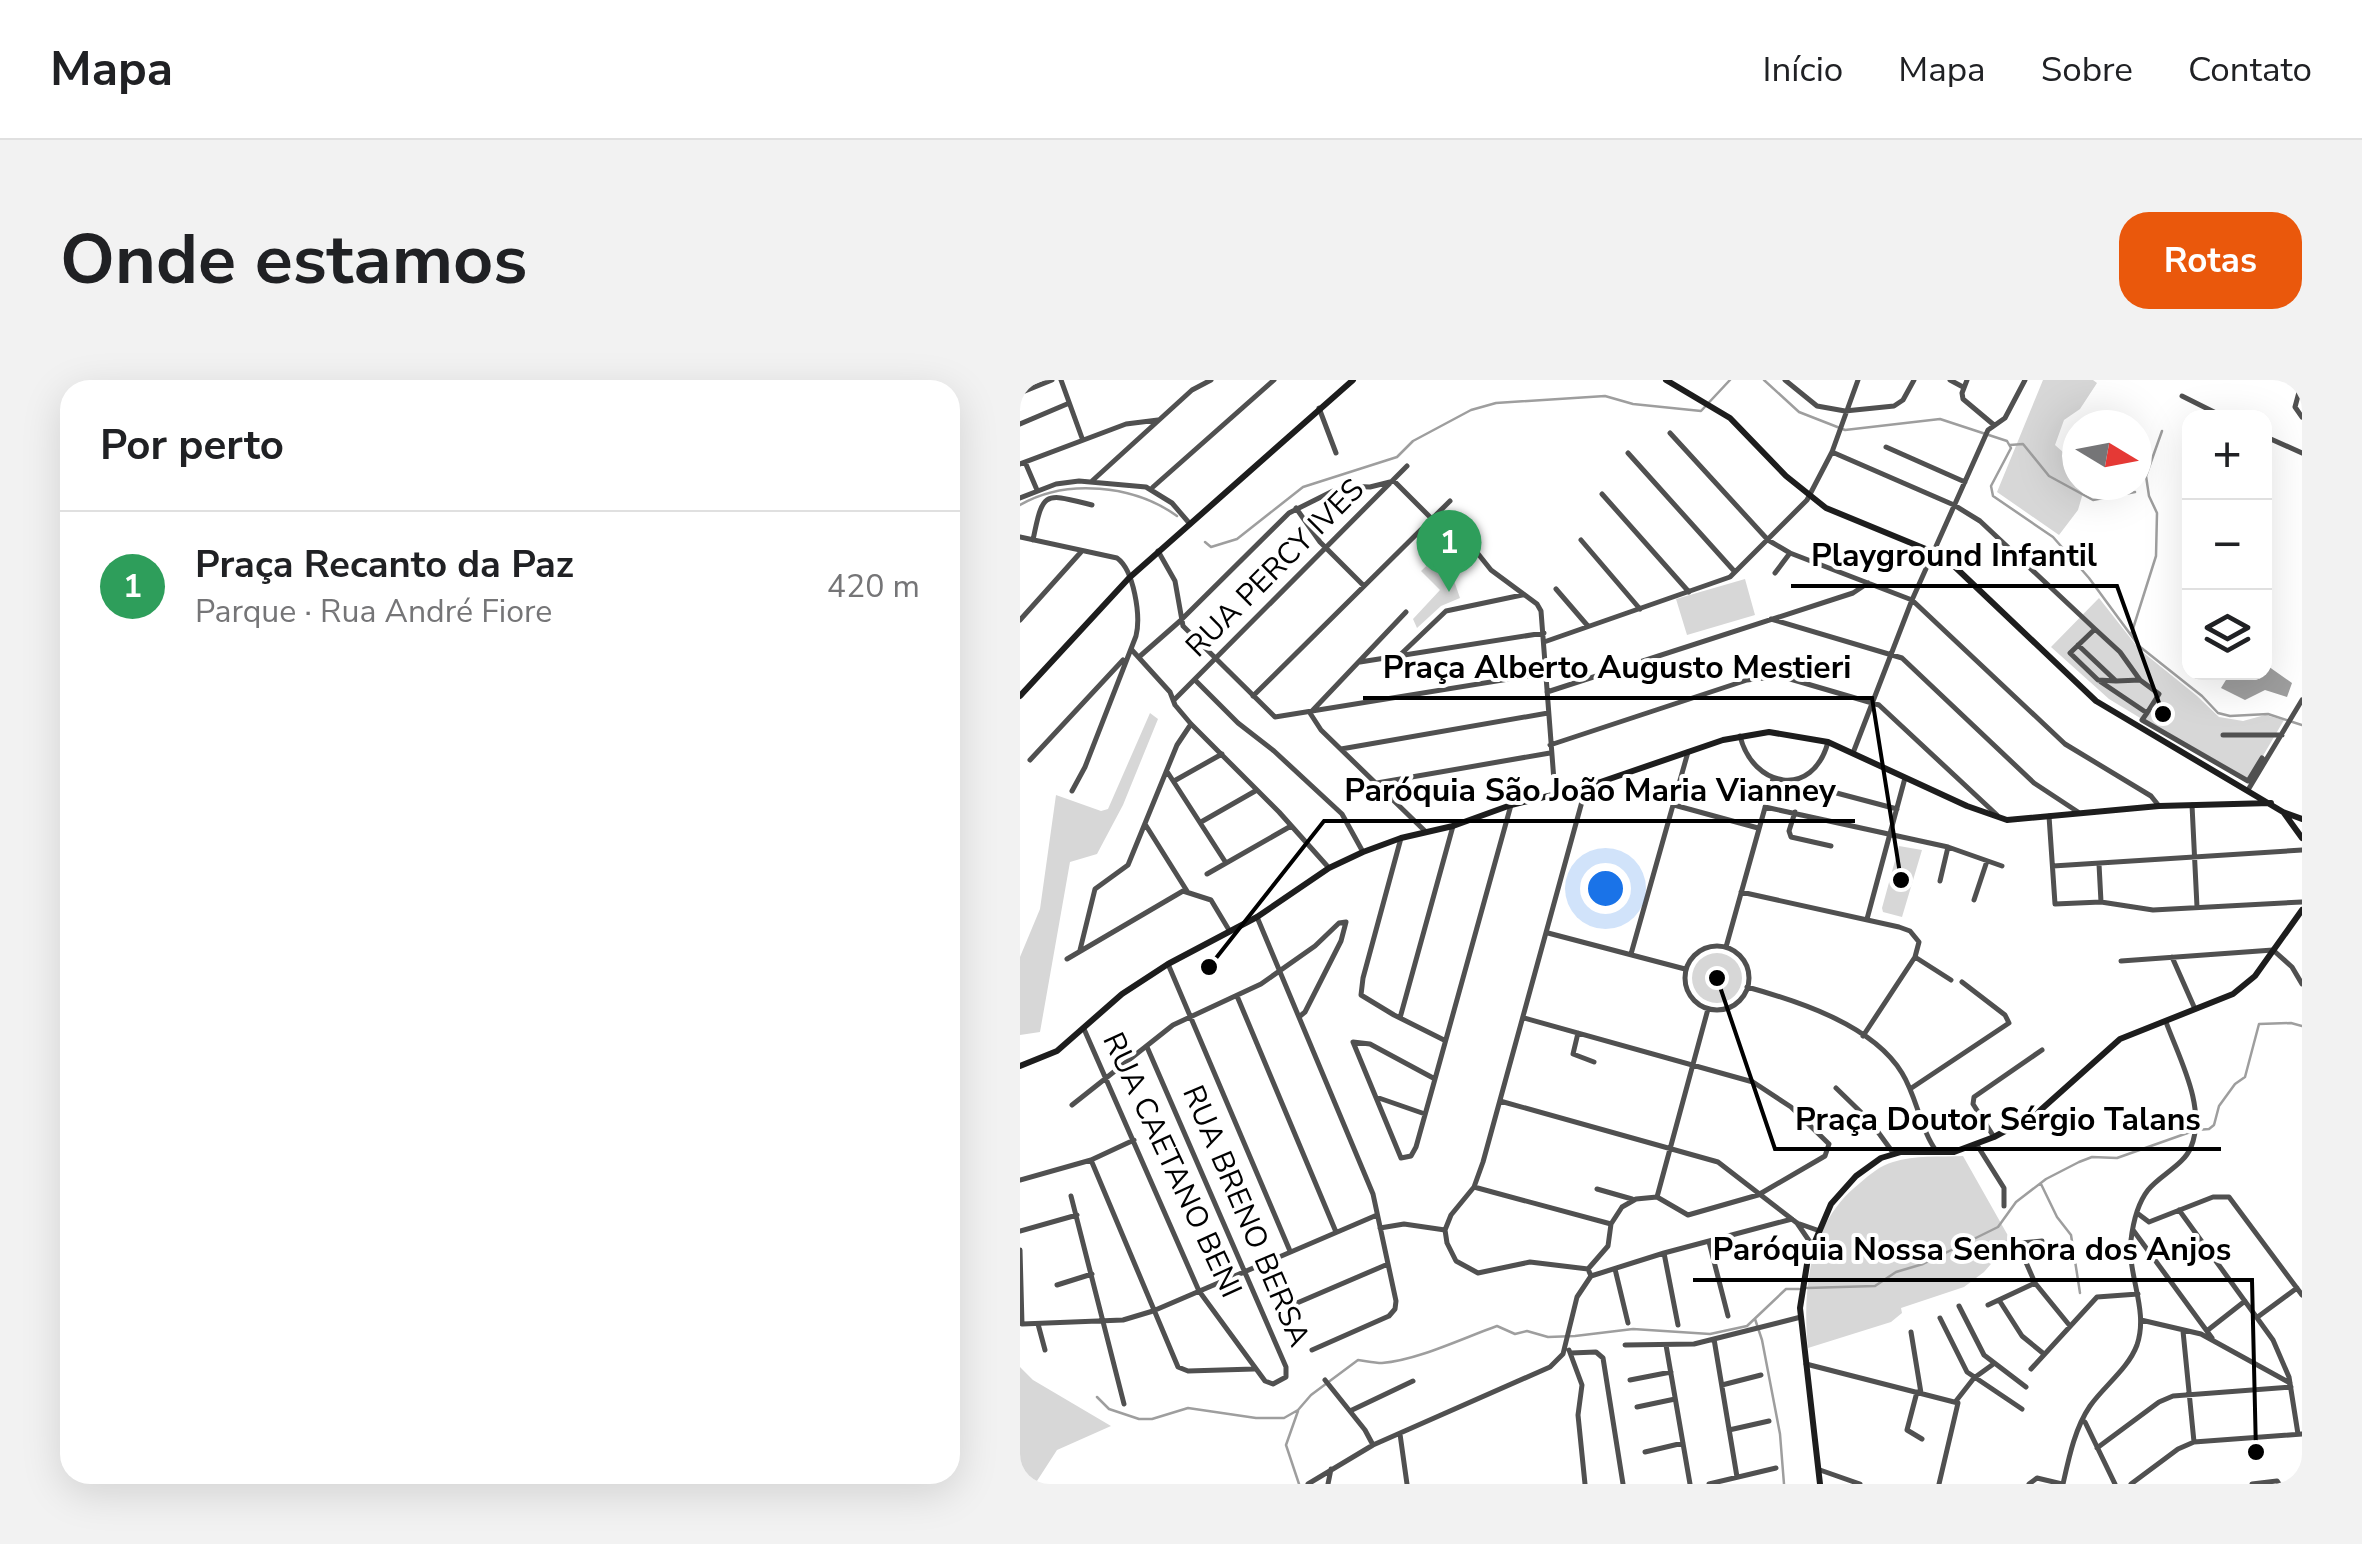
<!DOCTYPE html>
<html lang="pt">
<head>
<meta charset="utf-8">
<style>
  :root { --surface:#fff; --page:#f2f2f2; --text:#202124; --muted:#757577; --line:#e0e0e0; --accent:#ea580c }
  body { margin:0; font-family:"Nunito Sans",sans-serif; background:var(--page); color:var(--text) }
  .controls { position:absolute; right:30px; top:30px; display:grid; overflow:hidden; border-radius:20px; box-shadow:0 10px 40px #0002 }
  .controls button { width:90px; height:90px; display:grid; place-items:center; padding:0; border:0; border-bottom:2px solid var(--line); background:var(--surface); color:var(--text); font:50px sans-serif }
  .compass { position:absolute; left:1042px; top:30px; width:90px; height:90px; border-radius:50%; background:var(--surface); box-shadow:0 10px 40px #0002; rotate:100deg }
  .you { position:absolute; left:585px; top:508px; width:35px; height:35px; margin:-25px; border:8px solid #fff; border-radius:50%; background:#1a73e8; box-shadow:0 0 0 15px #1a73e833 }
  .badge { display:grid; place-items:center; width:65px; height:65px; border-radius:50%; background:var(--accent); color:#fff; font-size:32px; font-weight:700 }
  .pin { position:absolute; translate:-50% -82px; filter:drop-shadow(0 2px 5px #0008) }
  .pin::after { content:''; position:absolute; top:52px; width:35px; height:30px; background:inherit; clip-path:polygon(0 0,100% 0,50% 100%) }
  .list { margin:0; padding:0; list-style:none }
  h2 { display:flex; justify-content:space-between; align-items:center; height:130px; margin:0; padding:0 40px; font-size:42px }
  h2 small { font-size:32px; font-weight:400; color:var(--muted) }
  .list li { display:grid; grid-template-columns:65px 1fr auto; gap:30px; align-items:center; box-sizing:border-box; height:150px; padding:0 40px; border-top:2px solid var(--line) }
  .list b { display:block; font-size:38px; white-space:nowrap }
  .list p { margin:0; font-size:32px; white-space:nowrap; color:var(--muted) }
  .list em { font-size:32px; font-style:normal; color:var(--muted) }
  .icon { flex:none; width:55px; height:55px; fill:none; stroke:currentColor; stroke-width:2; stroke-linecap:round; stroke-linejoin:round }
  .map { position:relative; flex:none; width:1282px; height:1104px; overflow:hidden; border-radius:30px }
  header { display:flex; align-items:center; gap:60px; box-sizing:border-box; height:140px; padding:0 50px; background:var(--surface); border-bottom:2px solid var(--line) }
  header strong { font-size:48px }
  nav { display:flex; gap:55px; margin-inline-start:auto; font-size:35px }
  .intro { display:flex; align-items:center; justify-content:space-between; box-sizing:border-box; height:240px; padding:0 60px }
  h1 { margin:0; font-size:70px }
  .button { padding:25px 45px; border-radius:30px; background:var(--accent); color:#fff; font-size:35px; font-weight:700 }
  main { display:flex; gap:60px; padding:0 60px }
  aside { flex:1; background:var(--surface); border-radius:30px; box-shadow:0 10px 40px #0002 }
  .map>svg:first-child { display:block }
  .green { fill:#d7d7d7 }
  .water { fill:#9e9e9e }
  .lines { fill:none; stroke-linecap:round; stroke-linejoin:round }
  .stream { stroke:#9e9e9e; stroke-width:2.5 }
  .street { stroke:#505050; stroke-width:5 }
  .secondary { stroke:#1d1d1d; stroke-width:6 }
  .labels { text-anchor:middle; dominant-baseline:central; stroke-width:8; stroke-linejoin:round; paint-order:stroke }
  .street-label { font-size:30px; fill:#000; stroke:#fff }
  .leader { fill:none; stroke:#000; stroke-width:4 }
  .callout-dot { fill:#000; stroke:#fff; stroke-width:4 }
  .callout-label { font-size:32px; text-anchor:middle; font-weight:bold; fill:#000; stroke:#fff; stroke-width:8; stroke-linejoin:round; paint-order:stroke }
</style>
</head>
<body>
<header>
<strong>Mapa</strong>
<nav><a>Início</a><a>Mapa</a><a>Sobre</a><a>Contato</a></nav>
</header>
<div class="intro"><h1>Onde estamos</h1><a class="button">Rotas</a></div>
<main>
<aside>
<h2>Por perto<small></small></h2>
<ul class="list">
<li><span class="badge" style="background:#2e9e5b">1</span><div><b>Praça Recanto da Paz</b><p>Parque · Rua André Fiore</p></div><em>420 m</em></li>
</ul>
</aside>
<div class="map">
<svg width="1282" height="1104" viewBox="0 0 1282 1104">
  <rect width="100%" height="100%" fill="#fff"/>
  <path class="green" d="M1023 0H1073L1077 3 1060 29 1044 40 1035 65 1044 73 1057 61V105L1065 106 1058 130 1039 155 977 112Z
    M417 176 431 192 440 218 421 226 397 248 393 239 420 210 401 191Z
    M725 199 735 235 667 255 656 219Z
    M1079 218 1119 269 1177 316 1199 337 1223 341 1245 335 1264 340 1227 403 1089 319 1031 267Z
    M130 333 138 339 103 425 77 474 50 482 20 652 0 655V577L20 529 36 415 81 431 88 429Z
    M879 466 902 470 882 537 863 532 862 528Z
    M672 598a25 25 0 1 1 50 0a25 25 0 1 1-50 0Z
    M943 776 991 861 964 892 944 907 881 928 882 933 871 942 788 968C782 909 789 843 840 803 849 795 861 785 873 782 895 775 920 777 943 776Z
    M0 987 13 1000 91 1046 37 1070 15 1104H0Z"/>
  <path class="water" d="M1245 284 1272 303 1267 317 1245 310 1225 320 1201 308 1209 295 1218 298 1225 293 1244 292Z"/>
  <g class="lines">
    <path class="stream" d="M744 0 779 32 825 50 920 39 987 61 991 68 971 106 973 116 1033 157 1069 198 1119 266 1182 316 1198 333 1210 336 1248 334 1282 345
      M990 65 1003 64 1029 96 1073 120 1115 112
      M0 125C46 98 114 105 157 136
      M185 162 191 167 217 159 283 107 377 77 393 61 451 30 476 23 585 16 613 24 681 31 710 0
      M1111 255 1136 176 1137 133 1129 116 1126 96 1142 51
      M1021 804 1037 837 1051 855 1060 913
      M787 908 855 906 876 892 903 884 978 847 996 822 1026 799 1059 782 1072 777 1097 778 1176 750 1189 749 1194 745 1199 726 1215 704 1225 697 1239 644 1271 643 1282 646
      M735 939 742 960 760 1054 764 1104
      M77 1017 89 1029 119 1039H132L168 1028 236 1038H264L278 1030 291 1015 338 980C346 981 354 983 362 983 398 980 443 958 477 946L495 954 507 951 528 957 555 956 613 949 690 954 727 946 766 909H779
      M278 1031 266 1065 279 1104"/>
    <path class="street" d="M41 0 62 58
      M765 0 797 26 825 31 874 26 883 20 894 0
      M930 0 943 7
      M947 0 942 13 943 19 974 45
      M1282 1 1275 27 1282 37
      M0 13 32 0
      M1162 16 1206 38
      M299 28 316 73
      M0 44 47 24
      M650 53 748 160 770 173 892 220 1045 364 1131 416 1139 426
      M1244 56 1282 73
      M866 67 945 102
      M812 72 934 125 960 141 1075 249 1050 273 1078 300 1096 301
      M608 73 715 192
      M5 82 17 110
      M0 84 106 44 138 40
      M72 101 172 10 191 0
      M324 106 350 107 374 101 411 138
      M133 107 254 0
      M582 114 669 212
      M0 118 36 104 59 101 126 107 152 123 170 144
      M276 128 300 162 344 206
      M0 157 97 178C114 190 121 236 116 256L65 387 52 411
      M13 160C23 110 24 113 72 125
      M561 160 620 229
      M455 170 471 190 517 224 521 231 535 414
      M138 171 155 201 163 246 255 337 526 293
      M755 193 770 173
      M536 209 567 245
      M751 239 882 278 1014 403 1058 432
      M0 240 61 172
      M524 262 710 197 787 120 812 72 838 0
      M1058 265 1096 301 1120 300 1100 272 1075 249
      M111 269 150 312 155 325 171 344 259 432 309 488
      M380 275 426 231 502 215
      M119 277 160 241 269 133 313 111
      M340 282 524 253
      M175 300 218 343 254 371 322 434 343 472
      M1081 302 1127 333 1139 314 1120 300
      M527 312 833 213 848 203
      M233 316 430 121
      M154 320 387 86
      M292 331 386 232
      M290 333 301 350 406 452
      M1127 333 1122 340 1228 401 1242 378
      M1203 355H1262
      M720 356C733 408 793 419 808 362
      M530 365 727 300 760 296 859 325 977 435
      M321 369 528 333
      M833 373 892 220 968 50 985 38 1005 0
      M10 380 103 280
      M148 393 206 483
      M154 401 202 374
      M357 403 530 373
      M566 407 463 782 454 807 431 835 425 850 427 863 436 881 458 893 510 882 568 889 571 896
      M1228 410 1282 320
      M809 411 877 429
      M654 425 738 448
      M1172 425 1177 527
      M745 427 928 467 982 486
      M775 432 769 451 771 457 811 466
      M1029 436 1035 524 1081 522 1133 530 1282 522
      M181 442 237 410
      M125 444 167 511
      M381 458 343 598 341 615 374 635 424 660
      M1079 484 1081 522
      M1033 486 1282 470
      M187 494 271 446
      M920 501 928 467
      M721 512 879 547 890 551 899 562 895 577 843 656
      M954 520 967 481
      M237 537 353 814 376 921 375 929 369 936 292 970
      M847 539 885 398
      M528 553 665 589
      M665 598a32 32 0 1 1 64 0a32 32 0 1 1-64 0Z
      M706 567 753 399
      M60 570 75 509 108 485 157 365 171 344
      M611 574 668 372
      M895 577 931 600
      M1152 577 1175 629
      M47 579 163 511 191 520 209 550
      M1101 581 1253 570 1272 587 1282 604
      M148 584 270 871
      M727 607C778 621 853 645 882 693 897 717 900 749 917 772
      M217 616 316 852
      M279 637 285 632 321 561 326 542
      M380 638 433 446
      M504 638 733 702 771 727 809 764 805 776 738 815 668 835 637 817
      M64 649 179 911 245 1001 253 1004 266 997V987L127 667
      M558 653 553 674 574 682
      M415 699 396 767 391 776 381 778 333 662 350 664 415 699 491 425
      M816 708 850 741 874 774
      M890 709 989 643 985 635 942 602
      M356 717 405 734
      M480 721 698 782 777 843 797 850
      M52 725 153 645 241 604 295 566 319 543 326 542
      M974 757 953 724 954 717 1022 670
      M114 760 71 780 158 987 168 991 234 989
      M957 765 984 808V826
      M0 800 71 780
      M454 807 591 844
      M577 809 612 819
      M51 816 104 1024
      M637 817 688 629
      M1159 830 1253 960 1269 997 1278 1054
      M1117 833 1129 842 1193 817H1209L1282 915
      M777 843 792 865
      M360 848 384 844 425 850
      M1113 850 1192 958
      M0 851 57 835
      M689 862 708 936
      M998 864 1015 903
      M991 869 1001 863 1022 861
      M0 870 2 944 103 940 133 931 357 835
      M644 873 658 945
      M568 889 588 866 591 844 602 827 616 819 637 817
      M595 889 608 943
      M37 905 72 894
      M979 920 1002 956 1024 974
      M968 925 1015 903 1050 946
      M270 926 368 884
      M939 926 964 975 1006 1007
      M1239 936 1277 908
      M920 938 947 992 1002 1029
      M1121 940 1181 954 1270 1003
      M18 944 25 970
      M1188 950 1225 921
      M1163 951 1174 1062
      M891 952 901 1013
      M694 959 717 1097
      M605 965 674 964 781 937
      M646 965 670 1104
      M549 970 562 1005 558 1035 565 1104
      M551 973 576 972 583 978 603 1104
      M786 984 938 1023 919 1104
      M1011 989 1077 917 1118 914
      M305 1000 345 1050 353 1065
      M610 1000 651 992
      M702 1005 741 995
      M897 1012 887 1050 902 1059
      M936 1021 954 998 972 985
      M617 1027 655 1019
      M330 1031 393 1001
      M1065 1042 1095 1104
      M709 1050 749 1041
      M380 1054 387 1104
      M1077 1068 1139 1022 1153 1016 1271 1007
      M625 1072 663 1063
      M800 1090 840 1104
      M288 1104 353 1065 530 987 543 974 557 917 571 896 644 873 772 839
      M308 1104 311 1089
      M689 1104 756 1088
      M1009 1104 1017 1098 1042 1104
      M1043 1104C1049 1077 1055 1048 1070 1026 1084 1006 1108 989 1117 965 1129 930 1107 895 1111 860 1113 843 1118 823 1128 810 1140 795 1164 785 1171 767 1187 728 1159 678 1146 642
      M1111 1104 1158 1069 1174 1062 1282 1054
      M1232 1104 1257 1101 1259 1104"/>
    <path class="secondary" d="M646 0 710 38 766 96 806 128 913 172 934 186 1076 321 1263 432 1282 439
      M0 316 109 198 333 0
      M1264 433 1282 458
      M0 686 37 671 102 614 148 584 237 537 309 488 343 472 381 458 433 446 491 425 566 407 703 360 749 352 808 362 947 426 987 440 1139 426 1251 423
      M800 1104 780 928 788 878 811 824 836 796 861 778 881 772H934L974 757 1015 735 1100 659 1213 614 1235 596 1282 530"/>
  </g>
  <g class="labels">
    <g class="street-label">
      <text transform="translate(255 188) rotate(-45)">RUA PERCY IVES</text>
      <text transform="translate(152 785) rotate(65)">RUA CAETANO BENI</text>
      <text transform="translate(226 836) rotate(67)">RUA BRENO BERSA</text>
    </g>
  </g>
  <path class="leader" d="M1143 334L1097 206H771M881 500L852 318H343M189 587L304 441H835M697 598L755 769H1201M1236 1072L1232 900H673"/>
  <g class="callout-dot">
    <circle cx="1143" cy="334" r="10"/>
    <circle cx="881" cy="500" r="10"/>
    <circle cx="189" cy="587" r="10"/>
    <circle cx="697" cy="598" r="10"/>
    <circle cx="1236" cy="1072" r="10"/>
  </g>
  <g class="callout-label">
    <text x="934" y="186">Playground Infantil</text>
    <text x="597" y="298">Praça Alberto Augusto Mestieri</text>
    <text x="570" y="421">Paróquia São João Maria Vianney</text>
    <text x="978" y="750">Praça Doutor Sérgio Talans</text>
    <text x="952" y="880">Paróquia Nossa Senhora dos Anjos</text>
  </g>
</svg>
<div class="controls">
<button>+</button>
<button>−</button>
<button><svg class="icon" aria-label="layers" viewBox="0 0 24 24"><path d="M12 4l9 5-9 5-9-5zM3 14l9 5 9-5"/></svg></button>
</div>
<svg class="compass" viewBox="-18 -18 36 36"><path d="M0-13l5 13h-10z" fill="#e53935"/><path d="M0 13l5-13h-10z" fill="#757577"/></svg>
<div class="you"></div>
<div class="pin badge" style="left:429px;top:212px;background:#2e9e5b">1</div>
</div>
</main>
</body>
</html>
